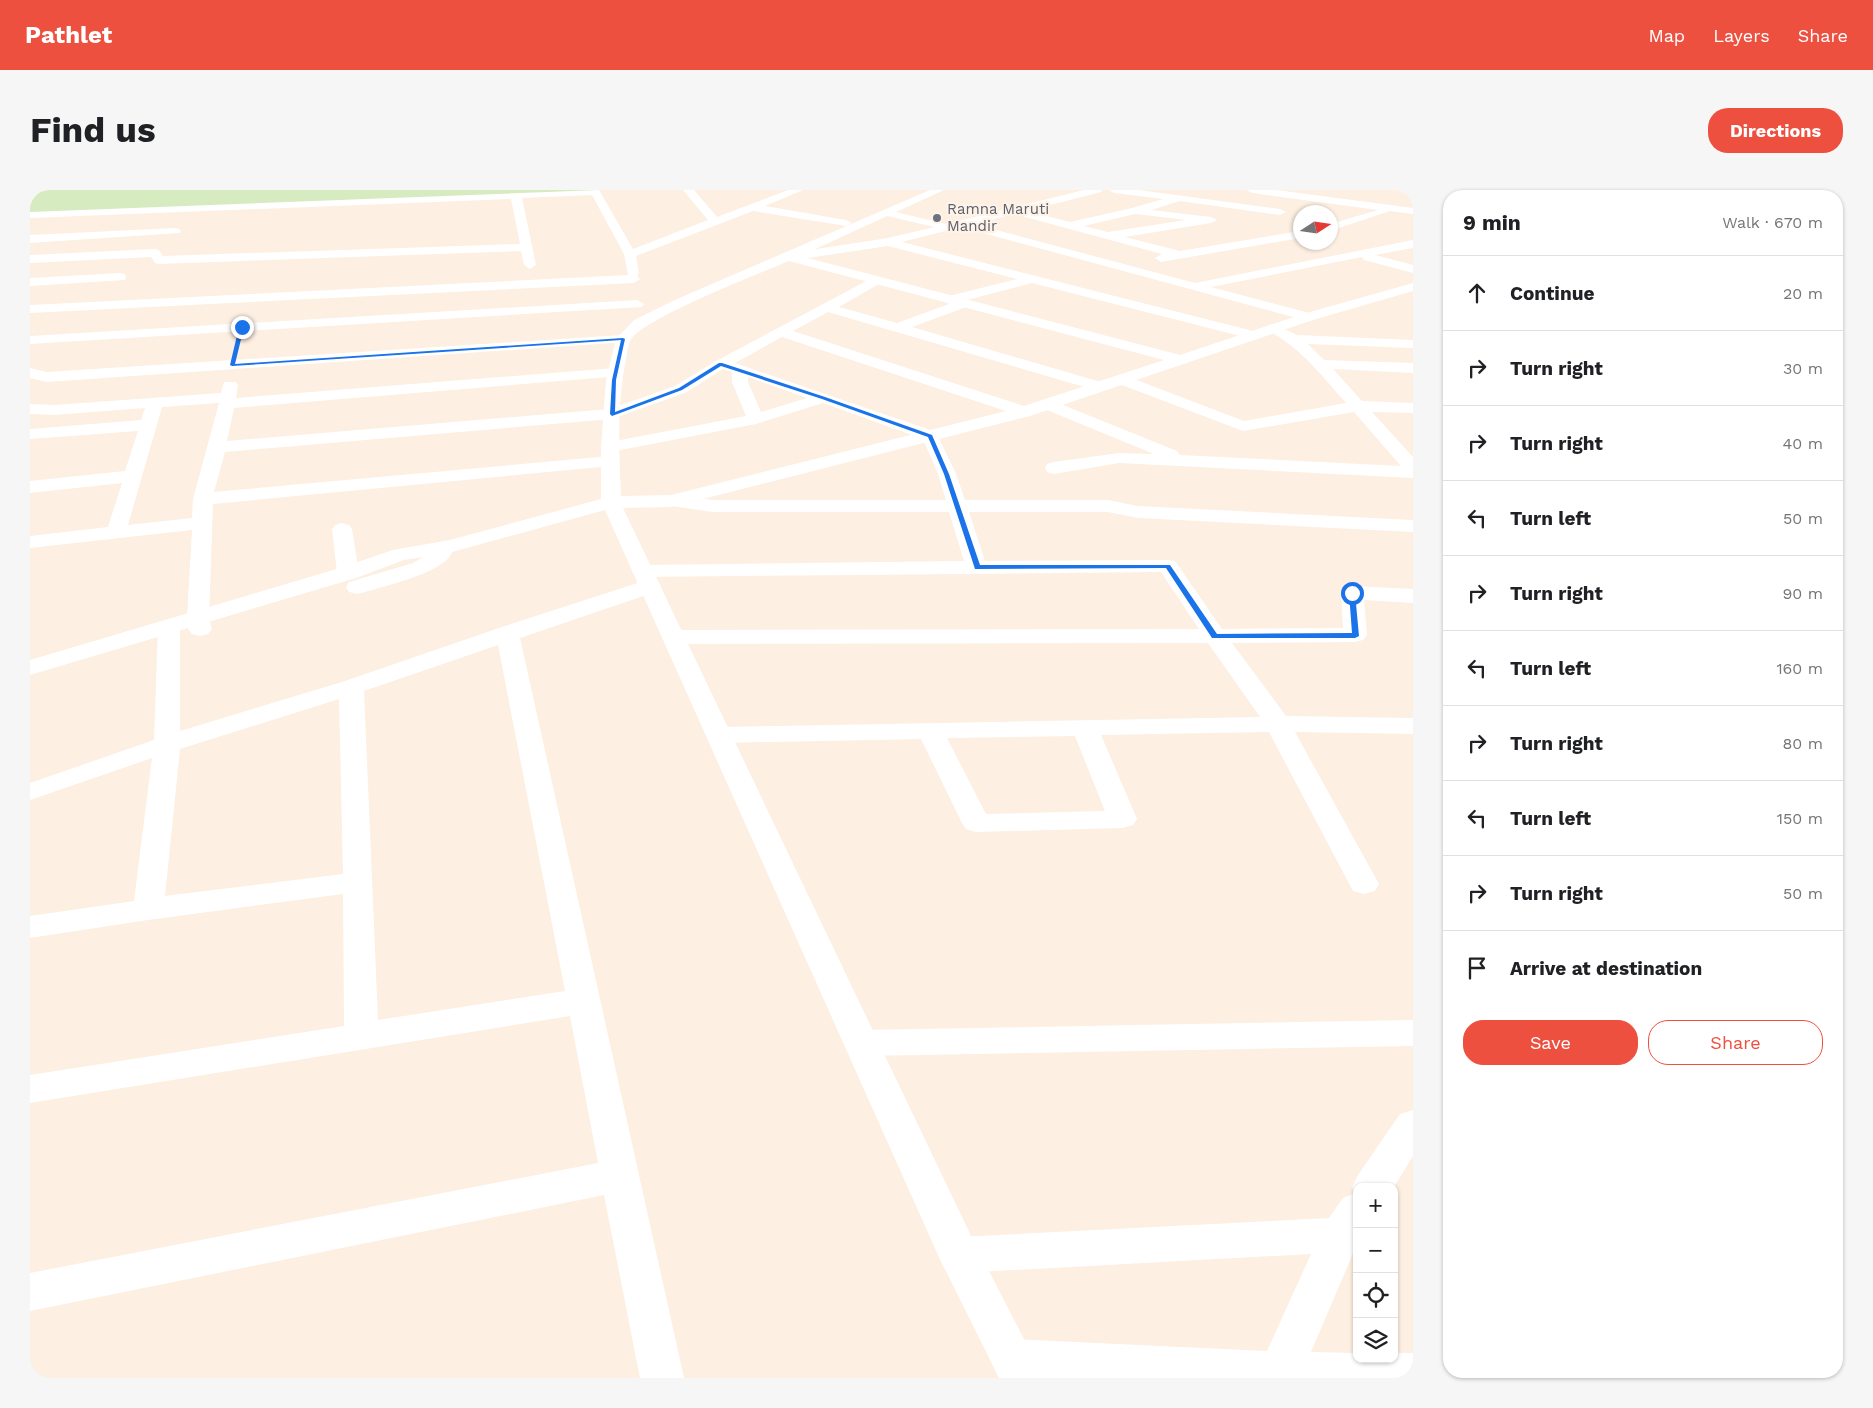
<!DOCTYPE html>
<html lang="en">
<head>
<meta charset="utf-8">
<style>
  :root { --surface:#fff; --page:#f6f6f6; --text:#202124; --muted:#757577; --line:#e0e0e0; --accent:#ee503f }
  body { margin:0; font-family:"Work Sans",sans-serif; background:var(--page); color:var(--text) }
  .controls { position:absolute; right:15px; bottom:15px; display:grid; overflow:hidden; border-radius:10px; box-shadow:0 1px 4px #0004 }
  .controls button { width:45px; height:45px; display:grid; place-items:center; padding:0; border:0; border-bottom:1px solid var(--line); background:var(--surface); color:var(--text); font:25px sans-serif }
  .compass { position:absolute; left:1263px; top:15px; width:45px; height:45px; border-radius:50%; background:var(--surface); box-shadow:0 1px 4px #0004; rotate:78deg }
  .stop { position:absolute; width:15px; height:15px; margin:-11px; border:4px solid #1a73e8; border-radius:50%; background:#fff }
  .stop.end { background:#1a73e8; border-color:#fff; box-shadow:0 1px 5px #0008 }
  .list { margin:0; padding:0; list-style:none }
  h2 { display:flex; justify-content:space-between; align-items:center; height:65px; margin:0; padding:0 20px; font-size:21px }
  h2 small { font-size:16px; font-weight:400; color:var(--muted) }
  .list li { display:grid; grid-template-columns:32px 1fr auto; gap:15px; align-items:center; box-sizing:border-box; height:75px; padding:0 20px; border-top:1px solid var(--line) }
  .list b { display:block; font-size:19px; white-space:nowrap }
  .list em { font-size:16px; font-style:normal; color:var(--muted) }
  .actions { display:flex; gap:10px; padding:15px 20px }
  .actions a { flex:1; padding:11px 0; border:1px solid var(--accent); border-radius:20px; text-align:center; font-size:18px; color:var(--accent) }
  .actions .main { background:var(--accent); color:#fff }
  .icon { flex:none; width:28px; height:28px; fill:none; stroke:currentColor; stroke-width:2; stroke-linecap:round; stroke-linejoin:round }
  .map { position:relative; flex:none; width:1383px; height:1188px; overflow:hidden; border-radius:20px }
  header { display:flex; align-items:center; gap:30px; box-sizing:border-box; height:70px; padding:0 25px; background:var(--accent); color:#fff }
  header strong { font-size:24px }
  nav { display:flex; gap:28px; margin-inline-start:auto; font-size:18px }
  .intro { display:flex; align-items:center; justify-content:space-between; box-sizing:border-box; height:120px; padding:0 30px }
  h1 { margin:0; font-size:35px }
  .button { padding:12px 22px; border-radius:20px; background:var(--accent); color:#fff; font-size:18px; font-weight:700 }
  main { display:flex; gap:30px; padding:0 30px }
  aside { flex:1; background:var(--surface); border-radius:20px; box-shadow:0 1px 4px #0004 }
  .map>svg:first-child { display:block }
  .green { fill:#d6ebbf }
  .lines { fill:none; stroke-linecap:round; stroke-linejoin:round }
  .street { fill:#fff; fill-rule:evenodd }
  .secondary { fill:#fff; fill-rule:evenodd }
  .route { fill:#1a73e8 }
  .worship-dot { fill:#6b7280; stroke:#fff3e8; stroke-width:2 }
  .labels { text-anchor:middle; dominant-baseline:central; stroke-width:4.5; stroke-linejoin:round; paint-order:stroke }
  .far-worship-label { font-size:15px; fill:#5b616d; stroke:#fff3e8; text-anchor:start }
</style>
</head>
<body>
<header>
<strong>Pathlet</strong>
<nav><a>Map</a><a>Layers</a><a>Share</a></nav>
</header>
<div class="intro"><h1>Find us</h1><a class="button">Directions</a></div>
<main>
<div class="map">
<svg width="1383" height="1188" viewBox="0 0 1383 1188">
  <rect width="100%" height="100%" fill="#fdefe1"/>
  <path class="green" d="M0 0H564L565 2 0 26Z"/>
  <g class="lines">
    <path class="street" d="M569 0 603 59 678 30 653 0H664L687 27 758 0H773L735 16 816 30 822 33 816 36 723 21 606 66 609 83 607 86 610 89 604 93 0 123V115L598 85 594 64 562 5 492 8 506 75 500 79 494 75 491 61 129 74 125 73 121 67 0 73V65L125 59 129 60 133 66 490 54 481 9 0 28V22Z
      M1054 0H1072L1071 2 997 21 1040 32 1102 18 1133 9 1084 3 1079 0H1109L1250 19 1256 22 1250 25 1150 11 1121 20 1181 27 1187 30 1181 33 1095 47 1150 61 1270 41V48L1131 72 1125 68 1132 64 984 24 944 34 1165 93 1383 50V58L1345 65 1383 75V83L1334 70 1332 67 1181 97 1283 124 1285 127 1283 130 1278 131 931 37 872 52 1227 142 1229 145 1227 148 1222 149 1002 93 937 110 941 113 939 116 882 137 1074 193 1076 196 1074 199 1068 201 798 122 763 141 1000 218 1002 222 1000 226 994 227 752 147 705 173 906 242 926 284 935 310H1078L1108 316 1383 330V342L1108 328 1078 322H939L955 371 1137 370 1145 371 1192 439 1313 438 1311 403 1314 398 1322 396 1383 399V413L1334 410 1337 445 1333 450 1325 452 1202 453 1256 526 1383 528V544L1265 542 1349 694 1345 701 1334 704 1323 701 1239 542 1071 545 1107 629 1103 635 1093 638 946 642 936 639 932 633 891 549 689 553 680 551 676 545 680 539 689 537 1230 527 1178 453 644 454 636 452 632 447 636 442 644 440 1169 439 1131 382 613 387 605 386 602 381 605 376 613 375 934 371 919 322H683L634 315 631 311 634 307 641 305 683 310H916L908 284 893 249 793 213 726 234 580 262 574 261 571 257 574 253 580 252 716 226 702 192V182L693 179 657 202 582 229 195 262 184 302 581 266 587 267 590 271 587 275 581 276 183 314 179 428 182 439 178 444 170 446 162 444 158 439 157 428 162 340 0 358V346L78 337 92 293 0 303V291L95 281 108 241 0 249V239L111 230 115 218 24 225 0 224V214L24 215 191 203 194 192H206L208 195 206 208 585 178 591 180 593 183 591 186 204 218 197 251 580 219 645 196 686 171 842 88H852L854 91 809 117 867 133 919 114 913 110 915 107 987 89 858 56 758 71 754 70 752 67 754 64 858 48 904 37 853 25 851 23 857 20 916 34ZM1105 24 1156 30 1078 42 1054 36ZM718 187 777 208 731 222 718 192ZM189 213 163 309 162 328 98 335 132 217ZM1045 546 1075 621 956 624 917 548Z
      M1217 0H1246L1383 18V24L1360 21 1300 41V34L1348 20 1222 3Z
      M145 38 149 39 151 41 149 43 0 53V45Z
      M90 83 95 84 96 87 95 90 0 96V88Z
      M607 110 614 114 612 117 0 154V146Z
      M1244 134 1267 145 1383 150V158L1278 154 1294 170 1383 173V183L1303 179 1332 211 1383 213V223L1342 222 1383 267V288L1089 273 1024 284 1017 282 1015 278 1017 274 1024 272 1089 263 1124 264 1012 218 1010 214 1012 210 1018 209 1147 261 1150 265 1371 276 1324 222 1213 241 1084 192 1082 189 1084 186H1096L1214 231 1316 213C1291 185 1272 159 1239 141L1237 138 1239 135Z
      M593 145 598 146 600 149 598 152 17 192 0 188V178L17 182Z
      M312 333 319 335 322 339 329 383 326 388 318 389 310 388 307 383 302 339 305 335Z
      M620 389 628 391 631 396 628 401 490 448 654 1188H610L574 1005 0 1121V1083L568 973 540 826 0 913V885L314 836 313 704 118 730 0 748V726L104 711 122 568 0 610V593L124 550 128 437 131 432 139 430 147 432 150 437V541L312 492 469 438ZM468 455 535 801 348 830 334 501ZM309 509 313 684 135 706 150 559Z
      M1383 830V856L831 866 819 862 814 853 819 844 831 840Z
      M1383 920V966L1364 997H1327V1054L1281 1162 1327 1163V1169H1364V1163H1383V1188H975L967 1185 961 1170 967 1155 983 1149 1237 1161 1281 1064 929 1083 914 1078 908 1065 914 1052 929 1047 1299 1028 1313 1008 1325 1003 1322 997 1328 985 1370 924Z"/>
    <path class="secondary" d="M900 0H914L770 66 1150 165 1273 124 1383 93V101L1283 130 1000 226 641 317 593 318 944 1052 1014 1188H969L908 1065 575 320 422 362C416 382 355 396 335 402L327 404 319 402 316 397 319 392 383 373 393 367 374 370 326 388 0 485V470L310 378 363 360 420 350 571 309V257L576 190 586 149 604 130 647 109ZM759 71 1134 170 988 218 641 305 591 306C589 261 587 214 596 169 597 164 598 156 600 151 611 129 731 83 759 71Z"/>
  </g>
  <path class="route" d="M212 136 214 137 205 174 593 148 595 149 586 190 585 222 649 198 689 173H692L795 207 902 245 919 284 950 375H1140L1187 444 1322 443 1319 403 1322 401 1325 403 1329 446 1325 448H1182L1136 378 945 379 914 284 898 247 792 209 691 176 652 200 582 226 580 224 582 190 591 150 202 176 200 175 209 137Z"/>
  <circle class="worship-dot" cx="907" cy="28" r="5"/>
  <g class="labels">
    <g class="far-worship-label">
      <text x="917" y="19">Ramna Maruti<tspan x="917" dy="17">Mandir</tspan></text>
    </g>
  </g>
</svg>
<div class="controls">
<button>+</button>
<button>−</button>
<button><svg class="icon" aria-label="locate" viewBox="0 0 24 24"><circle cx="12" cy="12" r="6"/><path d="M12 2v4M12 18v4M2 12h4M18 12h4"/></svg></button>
<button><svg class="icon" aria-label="layers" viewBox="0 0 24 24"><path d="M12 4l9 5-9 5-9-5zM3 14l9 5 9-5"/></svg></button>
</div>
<svg class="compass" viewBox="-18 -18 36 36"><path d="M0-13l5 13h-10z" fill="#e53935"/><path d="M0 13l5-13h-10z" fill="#757577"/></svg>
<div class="stop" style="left:1322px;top:403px"></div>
<div class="stop end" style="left:212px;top:137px"></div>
</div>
<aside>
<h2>9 min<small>Walk · 670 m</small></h2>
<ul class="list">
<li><svg class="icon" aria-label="ahead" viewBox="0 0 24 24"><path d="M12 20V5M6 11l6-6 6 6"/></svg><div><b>Continue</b></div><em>20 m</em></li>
<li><svg class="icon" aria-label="right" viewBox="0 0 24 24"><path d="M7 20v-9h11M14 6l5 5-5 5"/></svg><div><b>Turn right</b></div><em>30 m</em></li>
<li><svg class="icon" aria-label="right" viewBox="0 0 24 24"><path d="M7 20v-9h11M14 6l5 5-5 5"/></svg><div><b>Turn right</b></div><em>40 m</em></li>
<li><svg class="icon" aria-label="left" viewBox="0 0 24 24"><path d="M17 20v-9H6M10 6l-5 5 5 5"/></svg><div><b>Turn left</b></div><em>50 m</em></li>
<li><svg class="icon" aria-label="right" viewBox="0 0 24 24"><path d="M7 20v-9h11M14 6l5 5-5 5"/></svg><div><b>Turn right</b></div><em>90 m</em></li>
<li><svg class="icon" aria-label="left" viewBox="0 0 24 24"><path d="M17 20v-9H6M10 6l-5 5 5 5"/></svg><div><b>Turn left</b></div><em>160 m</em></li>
<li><svg class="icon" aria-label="right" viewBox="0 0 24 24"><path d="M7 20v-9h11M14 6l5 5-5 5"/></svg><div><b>Turn right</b></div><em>80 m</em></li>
<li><svg class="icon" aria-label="left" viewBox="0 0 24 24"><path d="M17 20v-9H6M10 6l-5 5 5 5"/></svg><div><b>Turn left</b></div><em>150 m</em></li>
<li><svg class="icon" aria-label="right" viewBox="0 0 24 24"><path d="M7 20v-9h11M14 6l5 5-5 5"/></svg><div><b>Turn right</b></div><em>50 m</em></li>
<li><svg class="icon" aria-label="arrive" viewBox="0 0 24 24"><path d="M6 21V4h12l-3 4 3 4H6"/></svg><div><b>Arrive at destination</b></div></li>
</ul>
<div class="actions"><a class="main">Save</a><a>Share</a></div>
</aside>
</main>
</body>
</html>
